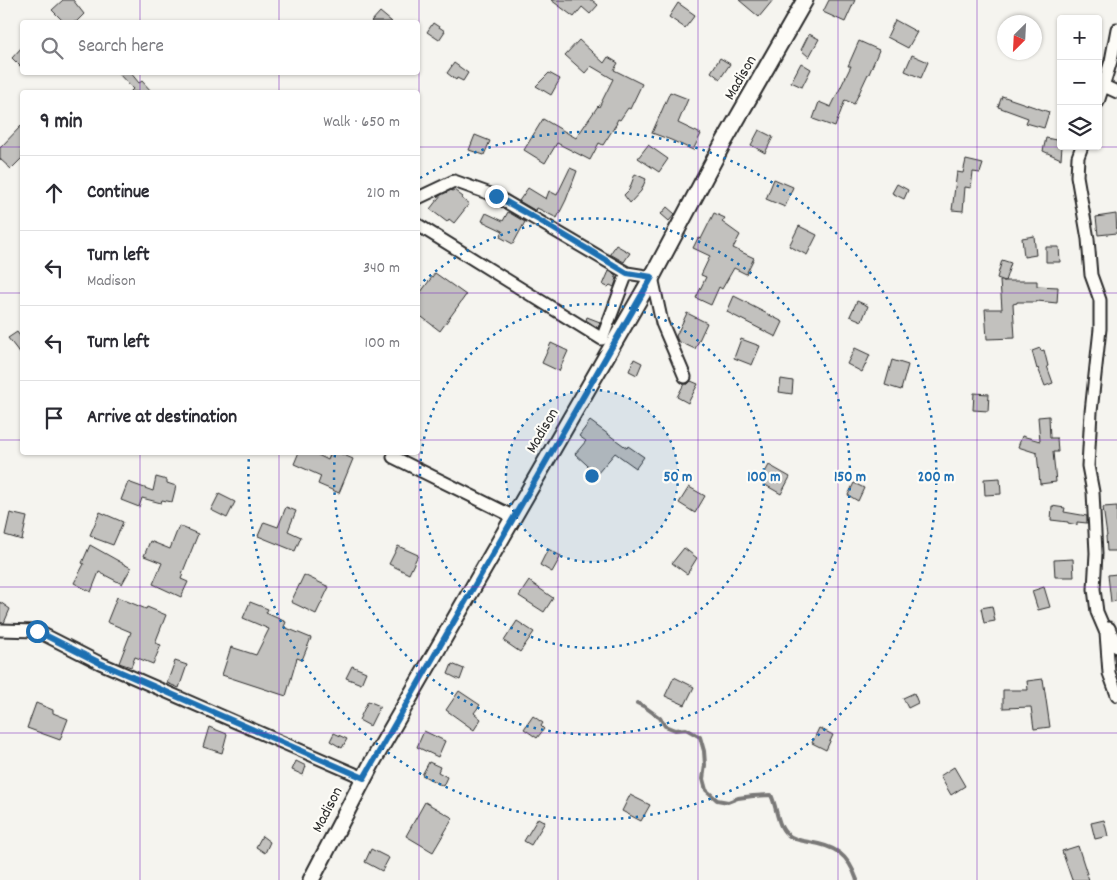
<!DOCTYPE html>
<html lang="en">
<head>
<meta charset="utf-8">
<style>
  :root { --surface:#fff; --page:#f2f2f3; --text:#2b2b33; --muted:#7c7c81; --line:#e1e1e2 }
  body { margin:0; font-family:Dekko,sans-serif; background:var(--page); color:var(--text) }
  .controls { position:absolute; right:15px; top:15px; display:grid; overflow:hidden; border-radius:5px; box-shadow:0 1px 4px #0004 }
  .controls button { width:45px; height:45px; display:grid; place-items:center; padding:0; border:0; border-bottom:1px solid var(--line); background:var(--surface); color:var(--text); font:25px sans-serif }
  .compass { position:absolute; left:997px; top:15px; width:45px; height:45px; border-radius:50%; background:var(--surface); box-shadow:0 1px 4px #0004; rotate:204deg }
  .stop { position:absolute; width:15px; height:15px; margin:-11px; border:4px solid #1f6fb2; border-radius:50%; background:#fff }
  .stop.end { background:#1f6fb2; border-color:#fff; box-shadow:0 1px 5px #0008 }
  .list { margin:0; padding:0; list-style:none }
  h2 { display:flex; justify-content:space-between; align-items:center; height:65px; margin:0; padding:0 20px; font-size:21px }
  h2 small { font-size:16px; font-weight:400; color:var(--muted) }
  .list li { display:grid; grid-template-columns:32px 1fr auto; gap:15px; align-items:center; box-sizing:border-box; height:75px; padding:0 20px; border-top:1px solid var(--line) }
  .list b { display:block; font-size:19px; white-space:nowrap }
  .list p { margin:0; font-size:16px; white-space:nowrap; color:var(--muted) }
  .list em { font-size:16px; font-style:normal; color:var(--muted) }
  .icon { flex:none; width:28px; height:28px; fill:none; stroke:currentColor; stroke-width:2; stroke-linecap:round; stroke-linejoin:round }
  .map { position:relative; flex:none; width:1117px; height:880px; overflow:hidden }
  .search { position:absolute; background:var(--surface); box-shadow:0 1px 4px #0004; left:20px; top:20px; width:400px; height:55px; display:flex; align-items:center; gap:12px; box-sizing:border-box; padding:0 18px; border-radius:5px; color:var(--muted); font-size:19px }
  .panel { position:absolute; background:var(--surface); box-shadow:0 1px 4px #0004; left:20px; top:90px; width:400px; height:365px; border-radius:5px }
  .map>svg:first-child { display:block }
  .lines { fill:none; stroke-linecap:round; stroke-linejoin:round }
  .stream { stroke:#797877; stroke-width:4 }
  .building { fill:#c2c1be; stroke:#2b2b2b }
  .street-casing { stroke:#2b2b2b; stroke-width:15 }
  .secondary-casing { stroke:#2b2b2b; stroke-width:19 }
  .street { stroke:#fdfcf7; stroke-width:11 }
  .secondary { stroke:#fdfcf7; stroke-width:15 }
  .route { stroke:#1f6fb2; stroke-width:6 }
  .grid { fill:none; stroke:#7b2cbf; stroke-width:1; stroke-opacity:0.55 }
  .ring { fill:none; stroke:#1f6fb2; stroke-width:2.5; stroke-dasharray:2.5 5 }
  .labels { text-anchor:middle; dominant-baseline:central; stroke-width:4.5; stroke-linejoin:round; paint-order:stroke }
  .street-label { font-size:16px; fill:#2b2b2b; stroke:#fdfcf7 }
  .centre { fill:#1f6fb2; stroke:#fdfcf7; stroke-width:2.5 }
  .ring-label { font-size:15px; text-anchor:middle; font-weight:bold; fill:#1f6fb2; stroke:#fdfcf7; stroke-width:4.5; stroke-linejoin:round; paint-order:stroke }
</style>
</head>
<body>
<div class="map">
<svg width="1117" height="880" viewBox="0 0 1117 880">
  <rect width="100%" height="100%" fill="#f5f4ef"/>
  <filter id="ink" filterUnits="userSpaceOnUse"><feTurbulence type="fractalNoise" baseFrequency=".02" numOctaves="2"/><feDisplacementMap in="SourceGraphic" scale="10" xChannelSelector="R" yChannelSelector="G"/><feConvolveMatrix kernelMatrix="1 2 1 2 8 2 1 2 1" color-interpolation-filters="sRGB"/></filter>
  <g filter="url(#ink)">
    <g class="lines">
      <path class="stream" d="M637 703 645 707 660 718 665 726 675 730 686 729 700 737 704 751 705 765 703 779 706 790 717 800 728 802 738 798 753 796 771 795C777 807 777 826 787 834 792 839 802 841 809 842 835 846 848 854 857 880"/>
    </g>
    <path class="building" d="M63 0H73L84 14 76 22H64L52 10Z
      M551 0H592L598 5 590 14 582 7 574 17Z
      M739 0H773L759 17Z
      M829 0H855L845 22 823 12Z
      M678 3 695 15 685 28 669 17Z
      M380 12 392 22H371Z
      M895 20 917 32 908 48 887 37Z
      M433 23 445 31 439 40 427 32Z
      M809 34 819 39 809 57 801 50Z
      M579 40 604 63 608 57 618 63 614 70 642 84 630 109 628 108 620 120 618 119 616 123H617L603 145 599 143 590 160 557 143 545 163 524 150 543 119 576 138 598 106 599 107 613 79 591 66 585 73 565 55Z
      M859 41 879 50 869 74H868L854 104 845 100 835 127 813 119 819 102 831 107 851 66H848Z
      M22 47V68L12 58Z
      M912 55 928 62 921 78 905 71Z
      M720 58 730 64 720 79 711 72Z
      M454 63 468 73 463 81 457 78 456 80 447 73Z
      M801 63 811 69 802 87 791 82Z
      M117 72H130L139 83 142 81 152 92H130L133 89Z
      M549 73 560 79 551 95 536 86Z
      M670 92 688 99 678 123 701 134 693 150 671 140 652 133Z
      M1002 96 1049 112 1044 128 1026 123 1028 118 998 107Z
      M22 125V158L11 169 0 159V148Z
      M759 130 773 137 765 153 751 145Z
      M475 135 490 141 484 155 469 150Z
      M1046 138 1061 141V146H1062L1061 159 1043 151Z
      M648 145 668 159 659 172 638 158Z
      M966 160 983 164 980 173 973 172 971 188 965 187 963 211 952 210 957 172 963 173Z
      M570 168 577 171 566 200 557 218 537 208 536 211 519 201 528 188 546 199 549 191 557 195Z
      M635 174 646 179 641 191 630 203 624 195 629 190Z
      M774 179 793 187 785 207 766 199Z
      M897 184 908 190 904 199 892 193Z
      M451 190 452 191 454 190 463 197 461 198 469 204 454 223 449 219 447 222 430 209 441 195Z
      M667 207 675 214 669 221 661 214Z
      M508 212 525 222 513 244 500 237 503 231 482 221 486 213 503 221Z
      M714 213 725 218 722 222 740 235 733 248 754 258 746 274 734 268 722 289 719 287 711 305 696 298 706 277 701 275 710 256 693 248 698 238 701 239Z
      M1116 214 1117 233 1098 235 1096 217Z
      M799 226 817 235 807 255 789 246Z
      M1034 236 1036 255 1024 257 1022 238Z
      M616 245 630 253 624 262 610 254Z
      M1046 247H1059L1060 262H1046Z
      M1002 260 1011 263 1005 281 997 278Z
      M609 271 616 275 615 277 617 278 614 287 610 285 608 287 603 285Z
      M435 273 466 295 440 331 418 314V296Z
      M1000 281H1037V286L1058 287 1057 303 1037 301V302H1017V303L1013 304 1015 338 987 339 985 309H1002Z
      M734 296 748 303V304L783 322 776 337 727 312Z
      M857 301 868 306 862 321 850 316Z
      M687 313 707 323 695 349 678 341 676 336Z
      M587 317 600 322 598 328 586 320Z
      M17 332 22 339V356L8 338Z
      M741 339 760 346 752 365 734 358Z
      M551 343 568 351 559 371 542 363Z
      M855 348 870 355 862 372 847 364Z
      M1040 348 1041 351 1044 350 1048 366H1047L1053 383 1045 386 1038 368 1037 369 1032 351Z
      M634 359 642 363 637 375 629 371Z
      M892 360 908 365 901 390 885 385Z
      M781 379 793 381 792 394 779 392Z
      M691 381 698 384 688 403 677 397 684 384H688Z
      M974 393 989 394 988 411 973 410Z
      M1049 416 1050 438H1057L1058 452H1053L1056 482 1040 484 1037 453 1018 447 1022 436 1040 441 1038 417Z
      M590 421 627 448 628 446 644 457 636 468 615 453 597 474 575 454 586 441 579 436Z
      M299 452H312L328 460 331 452H337L353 459 339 493 318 484 321 476 294 464Z
      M769 465 790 477 781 494 760 482Z
      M156 477 167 480V483L176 486 172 502 162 500 161 503 142 498 139 507 121 500 128 482 153 491Z
      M1000 478 1001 494 985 495 984 479Z
      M854 483 864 488 858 501 848 495Z
      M689 487 705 496 695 513 679 503Z
      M219 494 235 502 227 518 211 510Z
      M1052 506 1065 508 1064 512 1087 516V523L1077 522V525L1068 523V522L1051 520Z
      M1117 506V551H1107L1106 536H1107L1103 507Z
      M286 507 296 511 288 531 301 537 295 551 258 536 264 522 278 527Z
      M100 512 123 522 113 545 94 538 95 537 90 535Z
      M10 513 27 517 22 540 5 535Z
      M179 526 198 534 182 574H183L181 579 188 582 181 597 153 584 162 563 144 556 150 541 170 549Z
      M90 545 131 568 122 584 99 572 91 592 74 583 84 564 82 563Z
      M398 546 418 555 409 574 389 564Z
      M684 548 697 558 687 574 672 563Z
      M548 549 561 556 552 572 540 565Z
      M1073 559 1074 577H1055L1054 560Z
      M1117 574V601L1111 602 1108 575Z
      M304 575 329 587 316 614 291 602Z
      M529 581 553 598 544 612 519 596Z
      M1044 587 1050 607 1038 610 1032 591Z
      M117 597 146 609 147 607 166 615 155 643 161 645 153 664 135 657 131 667 119 663 131 632 107 622Z
      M0 602 10 609 4 623H0Z
      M250 602 268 609 266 613 286 622 284 627 311 638 302 660 297 658 286 696 222 675 231 647 256 655 269 629 243 618Z
      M992 606 995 621 984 623 981 608Z
      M517 621 534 632 520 652 504 641Z
      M175 661 187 665 179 688 167 683Z
      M452 664 464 669 460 680 448 674Z
      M352 666 366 672 361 684 346 678Z
      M674 677 694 687 685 705 665 696Z
      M1043 679 1050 727 1034 729 1031 707 1003 708V690H1028L1027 681Z
      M459 691 480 705 474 713 481 719 474 730 446 710Z
      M914 693 918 703 908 708 903 698Z
      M368 701 380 706 370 726 359 720Z
      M36 703 53 710V713L68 719 60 740 27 728Z
      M533 716 543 723 541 726 544 729 537 738 524 729Z
      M209 727 227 734 222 753 203 747Z
      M819 728 833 735 826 750 812 743Z
      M424 731 445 741 438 757 417 747Z
      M334 733 347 739 342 748 330 741Z
      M296 761 306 766 303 775 292 770Z
      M429 762 440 767 438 772 447 777 443 786 422 775Z
      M954 767 965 786 951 795 940 776Z
      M630 795 650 805 641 821 622 811Z
      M425 802 453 818 433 852 406 836Z
      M538 818 545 822 531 845 524 841Z
      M1104 820 1108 836 1095 839 1091 823Z
      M262 836 270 842 265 853 256 847Z
      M1078 846 1089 880H1072L1062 851Z
      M371 849 389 858 382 871 365 862Z"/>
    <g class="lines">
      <defs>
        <path id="street" d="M1104 86 1117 92
          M1098 102 1111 61 1117 29
          M1082 146 1078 157 1077 176 1088 239 1091 275 1100 300V329L1091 412 1088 466 1093 492 1096 553 1094 589 1097 612 1106 633 1109 673 1117 695
          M418 198 454 181 496 196 627 273 652 277 662 323 685 377
          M418 225 602 339 627 273
          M393 457 514 517
          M1109 628 1117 647
          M0 630 37 631 100 663 364 778"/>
        <path id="secondary" d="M311 880 373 761 652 277 721 147 805 0"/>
      </defs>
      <use href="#street" class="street-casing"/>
      <use href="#secondary" class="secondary-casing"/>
      <use href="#street" class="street"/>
      <use href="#secondary" class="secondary"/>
    </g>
  </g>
  <g class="lines" filter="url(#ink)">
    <path class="route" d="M37 631 100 663 364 778 652 277 627 273 544 223 496 196"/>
  </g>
  <path class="grid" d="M140 0V22M279 0V22M419 0V880M558 0V880M698 0V880M838 0V880M977 0V880M140 72V92M279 72V92M0 147H22M418 147H1117M0 293H22M418 293H1117M0 440H22M418 440H1117M140 452V880M279 452V880M0 587H1117M0 733H1117"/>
  <circle cx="592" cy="476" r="86" fill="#1f6fb2" fill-opacity=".12"/>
  <g class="ring">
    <circle cx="592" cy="476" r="86"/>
    <circle cx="592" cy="476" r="172"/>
    <path d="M418 286A258 258 0 1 1 335 454"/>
    <path d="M420 178A344 344 0 1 1 249 455"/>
  </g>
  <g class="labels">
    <g class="street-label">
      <text transform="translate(741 78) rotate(-60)">Madison</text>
      <text transform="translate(543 431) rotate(-60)">Madison</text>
      <text transform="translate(328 810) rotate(-63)">Madison</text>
    </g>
  </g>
  <circle cx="592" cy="476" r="8" class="centre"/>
  <g class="ring-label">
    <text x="678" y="481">50 m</text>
    <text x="764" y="481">100 m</text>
    <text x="850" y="481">150 m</text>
    <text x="936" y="481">200 m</text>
  </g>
</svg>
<div class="controls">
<button>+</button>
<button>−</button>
<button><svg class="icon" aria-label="layers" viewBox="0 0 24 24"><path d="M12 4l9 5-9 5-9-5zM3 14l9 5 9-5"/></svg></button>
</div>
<svg class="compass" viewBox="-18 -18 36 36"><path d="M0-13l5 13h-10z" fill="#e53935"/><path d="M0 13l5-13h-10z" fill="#7c7c81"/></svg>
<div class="stop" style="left:37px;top:631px"></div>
<div class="stop end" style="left:496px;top:196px"></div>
<div class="search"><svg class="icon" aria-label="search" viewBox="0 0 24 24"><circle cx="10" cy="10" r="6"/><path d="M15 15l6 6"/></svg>Search here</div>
<section class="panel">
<h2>9 min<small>Walk · 650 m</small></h2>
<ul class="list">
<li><svg class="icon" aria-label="ahead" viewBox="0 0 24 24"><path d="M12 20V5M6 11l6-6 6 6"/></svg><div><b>Continue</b></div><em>210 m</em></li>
<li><svg class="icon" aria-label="left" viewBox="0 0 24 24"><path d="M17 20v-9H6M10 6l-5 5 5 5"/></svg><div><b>Turn left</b><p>Madison</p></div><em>340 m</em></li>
<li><svg class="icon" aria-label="left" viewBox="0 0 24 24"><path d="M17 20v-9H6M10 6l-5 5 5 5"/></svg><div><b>Turn left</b></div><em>100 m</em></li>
<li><svg class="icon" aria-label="arrive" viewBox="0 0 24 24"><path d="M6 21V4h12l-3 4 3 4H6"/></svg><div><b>Arrive at destination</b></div></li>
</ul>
</section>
</div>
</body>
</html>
